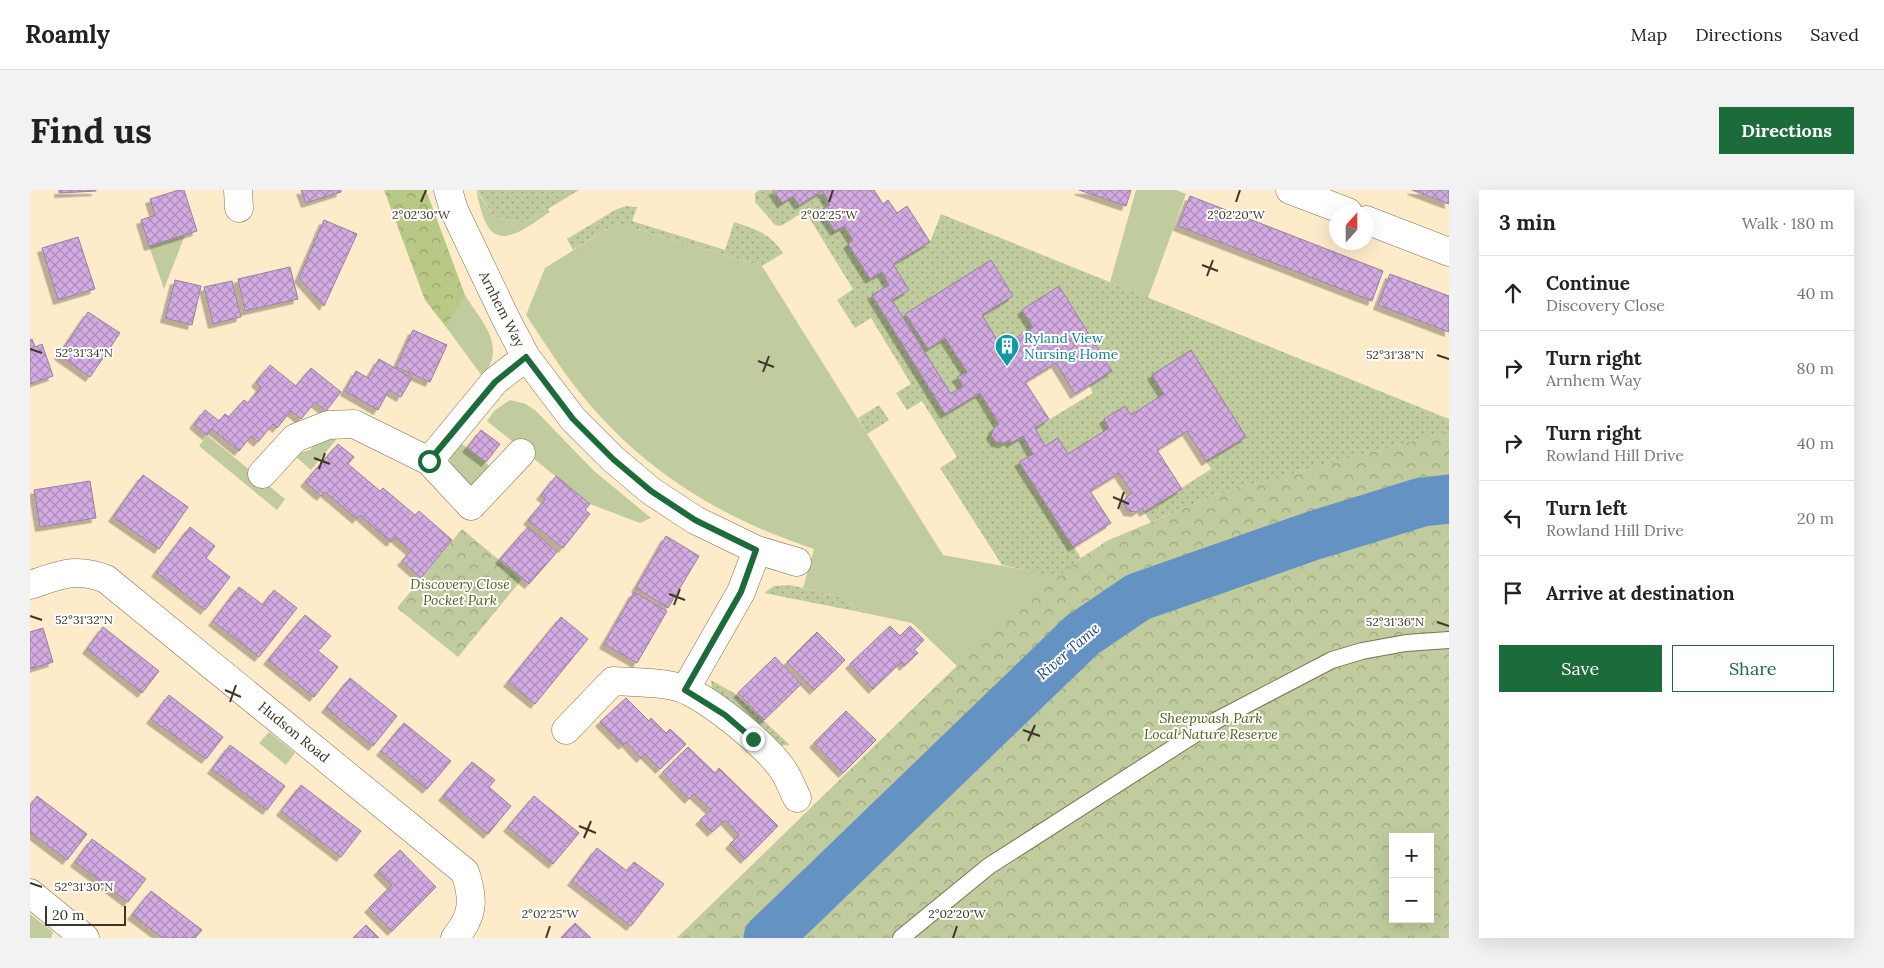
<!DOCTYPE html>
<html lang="en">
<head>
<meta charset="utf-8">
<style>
  :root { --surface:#fff; --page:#f2f2f2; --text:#222; --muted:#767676; --line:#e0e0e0; --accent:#1b6b3b }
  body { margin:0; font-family:Lora,serif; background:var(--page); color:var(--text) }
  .controls { position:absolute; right:15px; bottom:15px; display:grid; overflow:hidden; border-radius:0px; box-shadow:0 5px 20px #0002 }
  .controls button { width:45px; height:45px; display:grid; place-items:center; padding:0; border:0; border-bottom:1px solid var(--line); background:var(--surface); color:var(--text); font:25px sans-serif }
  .compass { position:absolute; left:1299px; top:15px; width:45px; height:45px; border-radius:50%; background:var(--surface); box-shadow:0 5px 20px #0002; rotate:21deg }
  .scale { position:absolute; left:15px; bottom:12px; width:81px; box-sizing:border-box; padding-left:5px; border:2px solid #3c3528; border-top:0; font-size:14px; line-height:18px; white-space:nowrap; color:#3c3528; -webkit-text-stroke:4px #fff; paint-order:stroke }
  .stop { position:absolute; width:15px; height:15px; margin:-11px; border:4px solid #1b6b3b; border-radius:50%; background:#fff }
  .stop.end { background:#1b6b3b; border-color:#fff; box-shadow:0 1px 5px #0008 }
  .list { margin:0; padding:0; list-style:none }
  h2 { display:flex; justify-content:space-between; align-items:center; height:65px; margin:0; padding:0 20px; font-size:21px }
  h2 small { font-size:16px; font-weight:400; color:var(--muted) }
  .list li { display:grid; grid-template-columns:32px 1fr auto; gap:15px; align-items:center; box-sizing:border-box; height:75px; padding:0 20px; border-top:1px solid var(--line) }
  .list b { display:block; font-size:19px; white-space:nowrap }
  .list p { margin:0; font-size:16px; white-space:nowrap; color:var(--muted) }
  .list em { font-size:16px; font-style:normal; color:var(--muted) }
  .actions { display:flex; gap:10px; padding:15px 20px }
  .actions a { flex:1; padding:11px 0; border:1px solid var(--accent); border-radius:0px; text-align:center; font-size:18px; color:var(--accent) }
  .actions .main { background:var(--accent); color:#fff }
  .icon { flex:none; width:28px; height:28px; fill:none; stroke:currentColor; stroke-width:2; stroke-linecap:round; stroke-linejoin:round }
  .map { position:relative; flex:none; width:1419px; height:748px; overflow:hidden; border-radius:0px }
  header { display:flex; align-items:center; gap:30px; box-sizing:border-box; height:70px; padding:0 25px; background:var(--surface); border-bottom:1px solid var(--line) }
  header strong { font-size:24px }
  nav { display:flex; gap:28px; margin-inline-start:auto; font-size:18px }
  .intro { display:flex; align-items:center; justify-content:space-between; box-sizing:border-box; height:120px; padding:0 30px }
  h1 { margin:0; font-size:35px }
  .button { padding:12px 22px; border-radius:0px; background:var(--accent); color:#fff; font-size:18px; font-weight:700 }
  main { display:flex; gap:30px; padding:0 30px }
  aside { flex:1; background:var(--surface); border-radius:0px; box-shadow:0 5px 20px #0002 }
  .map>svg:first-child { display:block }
  .grass { fill:#c0cc9d }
  .forest { fill:url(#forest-crowns) }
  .park { fill:url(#park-crowns); fill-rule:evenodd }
  .garden { fill:url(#garden-dots) }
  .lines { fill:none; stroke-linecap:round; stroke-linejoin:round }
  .river { stroke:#6392c3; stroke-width:49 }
  .building { fill:url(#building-cross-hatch); stroke:#96819d; filter:url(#shadow) }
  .service-casing { stroke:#807052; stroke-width:18 }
  .minor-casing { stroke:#807052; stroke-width:29 }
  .secondary-casing { stroke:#807052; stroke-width:29 }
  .service { stroke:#fff; stroke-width:16 }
  .minor { stroke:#fff; stroke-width:28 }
  .secondary { stroke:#fff; stroke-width:28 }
  .route { stroke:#1b6b3b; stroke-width:6 }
  .ticks { fill:none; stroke:#3c3528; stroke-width:2 }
  .labels { text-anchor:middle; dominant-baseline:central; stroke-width:4; stroke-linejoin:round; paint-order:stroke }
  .street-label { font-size:14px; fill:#3c3528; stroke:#fff }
  .culture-label { font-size:14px; fill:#0d838f; stroke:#fff; text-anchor:start }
  .park-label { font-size:14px; font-style:italic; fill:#505d14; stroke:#fff }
  .water-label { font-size:15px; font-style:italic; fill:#194c7b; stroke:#fff }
  .ticks-label { font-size:12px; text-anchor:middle; fill:#3c3528; stroke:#fff; stroke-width:4; stroke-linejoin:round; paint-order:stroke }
</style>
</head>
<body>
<header>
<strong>Roamly</strong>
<nav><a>Map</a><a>Directions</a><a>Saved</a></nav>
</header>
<div class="intro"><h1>Find us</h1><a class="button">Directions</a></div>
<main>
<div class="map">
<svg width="1419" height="748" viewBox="0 0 1419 748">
  <defs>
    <pattern id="forest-crowns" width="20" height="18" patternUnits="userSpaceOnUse" patternTransform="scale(1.25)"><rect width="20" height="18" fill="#b8c885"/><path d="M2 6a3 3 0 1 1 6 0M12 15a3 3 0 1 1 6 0" fill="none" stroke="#97a36d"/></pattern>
    <pattern id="park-crowns" width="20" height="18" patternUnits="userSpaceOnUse" patternTransform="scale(1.25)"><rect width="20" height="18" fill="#c0cc9d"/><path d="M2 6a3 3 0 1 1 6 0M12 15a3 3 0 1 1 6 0" fill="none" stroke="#9da680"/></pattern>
    <pattern id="garden-dots" width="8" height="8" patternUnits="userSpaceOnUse" patternTransform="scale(1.25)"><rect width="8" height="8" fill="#c0cc9d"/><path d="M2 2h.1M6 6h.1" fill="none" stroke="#9da680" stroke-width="1.8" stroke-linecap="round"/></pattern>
    <pattern id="building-cross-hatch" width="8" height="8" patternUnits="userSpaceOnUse" patternTransform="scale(1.25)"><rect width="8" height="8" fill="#d3aae2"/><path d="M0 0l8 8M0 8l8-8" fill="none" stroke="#ac8bb7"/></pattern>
    <filter id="shadow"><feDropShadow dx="-4.5" dy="4.5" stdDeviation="0" flood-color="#0004"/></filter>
  </defs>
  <rect width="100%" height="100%" fill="#fdebc9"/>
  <path class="grass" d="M446 0 464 27 495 33 518 19 520 22C502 33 470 63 456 33 451 23 449 11 446 0Z
    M1106 0H1146L1156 4 1118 108 1080 92Z
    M587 33 732 76 913 365 1028 386 1077 351 1188 304 1419 241 647 748 927 476 882 433 835 423 811 407 773 398 784 359C693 329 617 283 555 209 533 183 515 153 496 125L515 78Z
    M155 45 134 99 119 56Z
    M435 105C452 132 478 157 452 186L416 137Z
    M480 210 496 214 506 221 564 281 621 328 610 333 560 314 457 231 465 220Z
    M177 245 255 309 247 320 169 256Z
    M310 245 281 280 263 264 280 260 292 247Z
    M427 250 456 272 460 278 445 302 421 276 419 267Z
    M239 542 265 563 256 575 229 553Z
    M0 724 23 742 21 748H0Z"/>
  <path class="forest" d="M354 0H396L435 105 416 137 395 110Z"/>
  <path class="park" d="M1419 241V748H647L968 436 1051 368 1077 351 1188 304ZM1363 647H1400V729H1363Z
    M432 339 492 389 428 467 367 418Z"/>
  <path class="garden" d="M447 0H549L495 33 464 27Z
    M729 0H743L752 13 763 6 770 15 792 1 800 15 791 20 804 41 814 36 823 50 818 54 840 89 852 82 859 95 842 106 915 223 950 203 969 234 964 238 961 245 966 252 974 253 979 250 993 246 1003 264 990 273 1051 368 1028 387 972 375 910 278 927 267 892 211 877 220 866 203 881 194 841 128 825 138 807 110 823 99 775 21 751 36 745 35 725 12V3Z
    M596 16 607 17 602 31 695 60 704 32C725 39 740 43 753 63L732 76 587 33 543 60 537 49 585 20Z
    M911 24 1419 229V241L1188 304 1121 332 1114 322 1181 279 1176 271 1215 247 1161 161 1134 204 1101 225 1095 216 1074 229 1079 238 1038 264 1015 256 1005 238 1063 203 1059 195 1082 180 1030 97 993 119 1003 137 971 157 952 125 983 105 961 70 876 124 898 159 915 148 937 182 927 187 933 196 921 204 862 110 879 100 863 74 900 52Z
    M849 215 859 230 837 244 828 228Z
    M760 395 811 407 835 423 734 403 744 396Z
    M681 490 704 503 760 555 744 556 682 499Z"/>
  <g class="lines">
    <path class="river" d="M738 748 1052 445 1108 407 1285 345 1392 312 1419 309"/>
  </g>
  <path class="building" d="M29 0H66V1L29 3Z
    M149 0H154L167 41 119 56 111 30 125 25 120 9Z
    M271 0H311V2L276 13Z
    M743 0H844L853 14 858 10 867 23 877 16 900 52 863 74 879 100 862 110 921 204 933 196 927 187 937 182 915 148 898 159 875 124 961 70 983 106 952 125 971 157 1003 137 992 120 1029 96 1082 181 1045 204 1026 173 995 192 1019 229 1005 238 1015 256 1028 248 1038 264 1079 238 1074 229 1095 216 1101 225 1134 204 1122 185 1161 160 1216 247 1176 271 1157 241 1127 260 1152 299 1114 322 1112 318 1106 322 1098 321 1094 314 1096 307 1102 303 1089 283 1060 301 1081 333 1043 357 989 272 1003 264 993 246 981 253 979 250 974 253 966 252 961 245 964 238 969 234 950 203 915 224 842 105 859 95 852 82 840 89 818 54 823 50 814 36 805 41 791 20 800 15 792 1 769 15 763 6 752 13Z
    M1049 0H1101L1096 16Z
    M1382 0H1419V14Z
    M1160 6 1353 81 1342 111 1148 36Z
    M294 30 327 44 294 116 269 88Z
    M48 47 65 99 28 110 12 58Z
    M260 77 268 109 215 121 208 89Z
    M1360 84 1419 106V142L1348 115Z
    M145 90 171 96 162 135 135 128Z
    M202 91 211 127 183 134 174 97Z
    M58 122 90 143 60 187 29 165Z
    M383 140 417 155 400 192 366 177Z
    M2 149 5 157 12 154 23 186 0 194V150Z
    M349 169 382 188 371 207 359 200 348 220 315 201 326 181 338 188Z
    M240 175 266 196 281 178 311 202 296 221 285 212 271 229 261 221 247 238 243 234 228 252 221 246 209 261 182 239 177 245 164 234 175 220 189 231 195 224 199 227 214 210 218 213 231 197 226 192Z
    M451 240 470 254 456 272 437 258Z
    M308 254 324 267 318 274 350 301 353 298 385 325 389 321 422 350 391 388 372 371 381 361 365 347 361 352 330 325 327 329 295 302 291 306 275 292Z
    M113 285 158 317 129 359 83 327Z
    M526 286 560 314 555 320 560 324 533 358 498 330 516 309 511 305Z
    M60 291 66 328 10 337 4 300Z
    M160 337 185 356 176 368 200 387 175 420 126 382Z
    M498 337 527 362 499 394 470 369Z
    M636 346 669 366 638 418 606 398Z
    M209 397 233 415 244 400 267 418 229 467 183 431Z
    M604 402 637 421 607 473 574 454Z
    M275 425 301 446 288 461 308 477 284 507 238 470Z
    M531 427 558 449 505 514 478 492Z
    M860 436 870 446 880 436 894 450 884 460 888 463 874 476 871 472 843 499 820 474Z
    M73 437 129 481 112 503 57 459Z
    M13 438 23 472 0 479V442Z
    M787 442 815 470 784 500 757 472Z
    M745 467 771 494 734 530 708 503Z
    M320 488 367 526 343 556 296 518Z
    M139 505 193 547 176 569 121 529Z
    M596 508 619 531 621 528 636 543 640 539 656 554 630 579 615 564 611 568 596 552 593 555 570 532Z
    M816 521 846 550 813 583 784 553Z
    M374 533 421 571 397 599 351 561Z
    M200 555 255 596 237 620 182 579Z
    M658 557 685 583 689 578 748 636 715 669 700 654 709 645 695 630 682 642 670 630 681 620 664 604 659 609 633 582Z
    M442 572 465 590 459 597 481 616 458 644 413 606Z
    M271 595 331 641 311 667 251 621Z
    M7 606 57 644 37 670 0 642V616Z
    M504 606 549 643 523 674 478 637Z
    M62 649 116 689 98 712 45 672Z
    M567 658 597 681 604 672 634 694 601 736 542 691Z
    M370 660 406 697 362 741 339 718 362 695 348 681Z
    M121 701 172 740 165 748H133L102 725Z
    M545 733 561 748H531Z
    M336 735 349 748H323Z"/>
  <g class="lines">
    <defs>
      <path id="service" d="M871 748 959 676 1187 530 1302 470 1332 461 1376 453 1419 450"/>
      <path id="minor" d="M208 0 209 18
        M418 0 424 20 476 129 496 167 543 229 583 269 621 301 665 330 727 360 767 372
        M399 271 465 191 496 167
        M232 284 265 248 298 235 324 234 399 271 441 316 491 263
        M0 395C30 385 45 377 76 389L435 682C444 709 444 725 425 748
        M655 500 711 402 727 360
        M536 540 583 491C604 492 637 492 656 500 684 513 733 553 751 577 758 586 762 598 767 608
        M0 703 55 748"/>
      <path id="secondary" d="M1260 0 1318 22
        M1336 30 1419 62"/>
    </defs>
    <use href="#service" class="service-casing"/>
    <use href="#minor" class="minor-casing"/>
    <use href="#secondary" class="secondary-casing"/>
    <use href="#service" class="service"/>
    <use href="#minor" class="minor"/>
    <use href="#secondary" class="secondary"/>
  </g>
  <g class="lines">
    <path class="route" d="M399 271 465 192 496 167 543 229 583 269 621 301 665 330 726 360 711 402 655 500 695 525 723 549"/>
  </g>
  <path class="ticks" d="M391 12 396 0M799 12 803 0M1206 12 1210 0M1172 75 1188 81M1177 86 1183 70M0 159 12 163M1407 165 1419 169M728 171 744 177M733 182 739 166M284 268 300 274M289 279 295 263M1083 307 1099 314M1088 319 1094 302M639 404 655 410M644 415 650 399M0 426 12 430M1407 432 1419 436M195 500 211 507M200 512 206 495M993 540 1010 546M998 551 1005 535M549 636 566 643M554 648 561 631M0 693 12 697M516 748 520 736M923 748 927 736"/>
  <defs>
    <symbol id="building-pin" viewBox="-11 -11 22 30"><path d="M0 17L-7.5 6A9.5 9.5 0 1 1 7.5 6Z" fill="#0f9aa8" stroke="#fff"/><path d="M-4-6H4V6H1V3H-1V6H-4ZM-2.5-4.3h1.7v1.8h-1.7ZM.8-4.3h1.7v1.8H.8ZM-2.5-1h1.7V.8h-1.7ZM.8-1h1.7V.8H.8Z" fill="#fff"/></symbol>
  </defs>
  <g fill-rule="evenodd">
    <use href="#building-pin" x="963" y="142" width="28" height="38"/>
  </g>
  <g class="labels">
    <g class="street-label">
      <text transform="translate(472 119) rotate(63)">Arnhem Way</text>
      <text transform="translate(264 542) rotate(39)">Hudson Road</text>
    </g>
    <g class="culture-label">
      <text x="994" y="148">Ryland View<tspan x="994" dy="16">Nursing Home</tspan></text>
    </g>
    <g class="park-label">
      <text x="430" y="394">Discovery Close<tspan x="430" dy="16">Pocket Park</tspan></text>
      <text x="1181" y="528">Sheepwash Park<tspan x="1181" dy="16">Local Nature Reserve</tspan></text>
    </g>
    <g class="water-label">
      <text transform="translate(1038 461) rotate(-41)">River Tame</text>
    </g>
  </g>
  <g class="ticks-label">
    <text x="391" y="29">2°02'30"W</text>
    <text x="799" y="29">2°02'25"W</text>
    <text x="1206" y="29">2°02'20"W</text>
    <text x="54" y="167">52°31'34"N</text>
    <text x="1365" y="169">52°31'38"N</text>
    <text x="54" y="434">52°31'32"N</text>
    <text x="1365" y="436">52°31'36"N</text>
    <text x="54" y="701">52°31'30"N</text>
    <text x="520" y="728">2°02'25"W</text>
    <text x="927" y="728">2°02'20"W</text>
  </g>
</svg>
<div class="controls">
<button>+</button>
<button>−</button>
</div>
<svg class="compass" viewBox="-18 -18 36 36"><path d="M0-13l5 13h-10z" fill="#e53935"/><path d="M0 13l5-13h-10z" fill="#767676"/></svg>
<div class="scale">20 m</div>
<div class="stop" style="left:399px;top:271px"></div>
<div class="stop end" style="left:723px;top:549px"></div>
</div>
<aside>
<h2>3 min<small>Walk · 180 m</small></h2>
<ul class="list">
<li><svg class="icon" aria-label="ahead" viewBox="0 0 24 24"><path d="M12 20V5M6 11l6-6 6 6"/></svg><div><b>Continue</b><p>Discovery Close</p></div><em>40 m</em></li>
<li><svg class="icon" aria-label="right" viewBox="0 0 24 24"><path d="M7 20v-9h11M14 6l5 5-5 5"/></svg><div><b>Turn right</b><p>Arnhem Way</p></div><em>80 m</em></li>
<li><svg class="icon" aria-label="right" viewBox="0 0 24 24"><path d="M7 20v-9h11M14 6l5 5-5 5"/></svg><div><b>Turn right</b><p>Rowland Hill Drive</p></div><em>40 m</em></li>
<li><svg class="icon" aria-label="left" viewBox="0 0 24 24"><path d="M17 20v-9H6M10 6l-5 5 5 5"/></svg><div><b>Turn left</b><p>Rowland Hill Drive</p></div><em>20 m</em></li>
<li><svg class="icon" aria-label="arrive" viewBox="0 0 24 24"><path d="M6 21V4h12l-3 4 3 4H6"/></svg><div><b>Arrive at destination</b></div></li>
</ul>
<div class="actions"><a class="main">Save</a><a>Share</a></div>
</aside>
</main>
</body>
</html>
